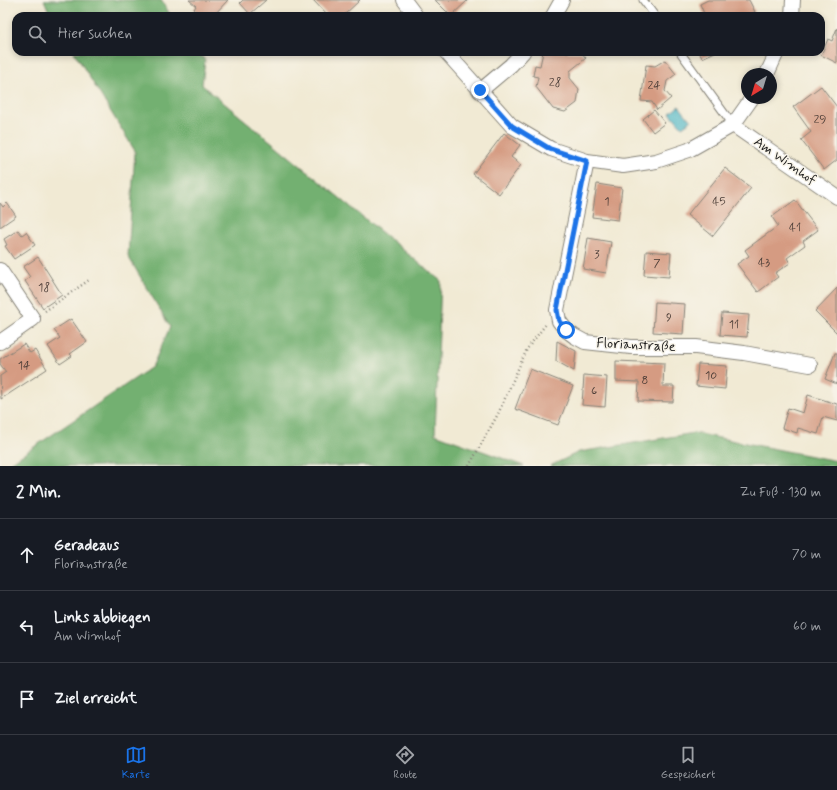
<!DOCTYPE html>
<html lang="de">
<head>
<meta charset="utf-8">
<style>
  :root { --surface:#171b24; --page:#242831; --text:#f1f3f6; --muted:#9ea1a6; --line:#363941; --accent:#1a73e8 }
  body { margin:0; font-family:Mynerve,sans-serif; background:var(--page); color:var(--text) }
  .compass { position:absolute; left:741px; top:68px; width:36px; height:36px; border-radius:50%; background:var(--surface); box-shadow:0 2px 6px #0003; rotate:218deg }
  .stop { position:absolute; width:12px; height:12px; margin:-9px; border:3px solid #1a73e8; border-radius:50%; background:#fff }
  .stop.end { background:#1a73e8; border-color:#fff; box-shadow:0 1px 4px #0008 }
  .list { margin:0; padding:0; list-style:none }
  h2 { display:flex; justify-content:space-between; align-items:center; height:52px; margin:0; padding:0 16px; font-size:17px }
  h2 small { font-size:13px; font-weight:400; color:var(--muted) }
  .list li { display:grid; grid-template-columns:26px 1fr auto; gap:12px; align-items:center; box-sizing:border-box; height:72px; padding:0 16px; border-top:1px solid var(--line) }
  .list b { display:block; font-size:15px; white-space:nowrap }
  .list p { margin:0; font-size:13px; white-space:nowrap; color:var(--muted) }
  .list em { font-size:13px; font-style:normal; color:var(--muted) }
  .icon { flex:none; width:22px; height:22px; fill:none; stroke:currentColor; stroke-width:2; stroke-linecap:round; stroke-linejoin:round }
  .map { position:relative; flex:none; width:837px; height:466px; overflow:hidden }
  .search { position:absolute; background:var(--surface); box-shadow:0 2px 6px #0003; left:12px; right:12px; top:12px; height:44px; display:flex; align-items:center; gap:10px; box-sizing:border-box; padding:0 14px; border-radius:12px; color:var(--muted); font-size:15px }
  .sheet { height:268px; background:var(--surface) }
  nav { display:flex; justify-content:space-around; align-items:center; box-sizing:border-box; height:56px; border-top:1px solid var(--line); background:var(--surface); font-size:11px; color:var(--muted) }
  nav a { display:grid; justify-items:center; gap:2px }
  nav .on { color:var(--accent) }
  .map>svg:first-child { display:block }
  .forest { fill:#73b071; stroke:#486646 }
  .water { fill:#47b4c3; stroke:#326870 }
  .building { fill:#d59b82 }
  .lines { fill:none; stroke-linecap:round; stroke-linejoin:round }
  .lane-casing { stroke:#868378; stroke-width:9 }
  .street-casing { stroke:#868378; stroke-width:16 }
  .path { stroke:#868378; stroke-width:2.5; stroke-dasharray:1 3; stroke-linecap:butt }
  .lane { stroke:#fff; stroke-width:7 }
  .street { stroke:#fff; stroke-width:14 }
  .route { stroke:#1a73e8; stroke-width:5 }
  .labels { text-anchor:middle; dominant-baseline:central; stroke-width:3; stroke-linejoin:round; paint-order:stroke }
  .number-label { font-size:12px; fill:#4a3c36 }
  .street-label { font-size:14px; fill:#1c1c1c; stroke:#f7f3e8 }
</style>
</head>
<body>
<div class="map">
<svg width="837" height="466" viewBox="0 0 837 466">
  <rect width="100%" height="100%" fill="#f7f3e8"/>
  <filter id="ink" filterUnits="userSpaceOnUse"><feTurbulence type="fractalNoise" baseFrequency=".025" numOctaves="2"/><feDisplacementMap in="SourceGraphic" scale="8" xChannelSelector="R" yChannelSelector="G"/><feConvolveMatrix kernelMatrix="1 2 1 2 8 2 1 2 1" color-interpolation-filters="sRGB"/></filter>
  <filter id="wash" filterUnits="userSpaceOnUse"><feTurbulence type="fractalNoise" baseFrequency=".012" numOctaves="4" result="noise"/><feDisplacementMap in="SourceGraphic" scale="16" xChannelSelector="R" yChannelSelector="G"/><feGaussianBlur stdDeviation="0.9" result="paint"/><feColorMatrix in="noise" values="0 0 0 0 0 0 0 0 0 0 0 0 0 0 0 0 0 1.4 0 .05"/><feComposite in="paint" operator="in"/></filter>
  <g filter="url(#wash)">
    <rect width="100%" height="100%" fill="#f1ead4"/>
    <path class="forest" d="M44 0H161L171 16H51Z
      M74 52H198L205 60 202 85 441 281 435 434 524 466H6L152 367 170 327 128 256 135 151Z
      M694 433 837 461V466H550L579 452Z"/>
    <path class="water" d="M679 106 691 121 682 127 670 113Z"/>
    <g id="blocks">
      <path class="building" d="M189 0H228L213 16H201L194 9 196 6Z
        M243 0H266L250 14 240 3Z
        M313 0H360L343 16H328Z
        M435 0H468L451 16Z
        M708 0H749L755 12 745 16H705L700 4Z
        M837 28V63L821 55 828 39 832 41Z
        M543 52H581L586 58 570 71V78L579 89 577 103 565 112 553 109 536 87 538 77 533 76 535 65 540 66Z
        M699 52H715L702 58Z
        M665 60 676 74 667 81 665 91 671 98 657 110 652 102 641 101 646 65 655 66Z
        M821 86 837 107V160L824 170 801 140 811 132 793 107Z
        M654 110 665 123 653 132 643 119Z
        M504 133 520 145 511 157 521 165 499 194 473 174Z
        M725 168 751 188 713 236 687 215Z
        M597 184 622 188 618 220 592 217Z
        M795 200 818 230 803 241 805 245 787 258 790 263 775 273 778 277 758 292 737 264 749 256 745 250 778 226 772 217Z
        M0 203 3 207 7 203 16 216 0 227Z
        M18 230 22 235 26 232 35 245 14 259 5 246 7 245 4 239Z
        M588 238 611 242 606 273 583 269Z
        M646 251 671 253 669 277 644 275Z
        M38 257 62 295 43 308 25 281 30 277 23 267Z
        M837 288V333L815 311Z
        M655 302 685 304 683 334 653 332Z
        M722 313 749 315 747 337 720 335Z
        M71 319 87 342 70 354 72 356 60 364 48 346 60 338 54 330Z
        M557 341 576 351 574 371 556 361Z
        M24 344 30 353 35 350 47 369 1 399 0 376 6 372 0 364V359Z
        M835 353H837V384L825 379Z
        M616 361 664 363 663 386H674L673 402 638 401 639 382 616 381Z
        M698 364 727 366 725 389 696 386Z
        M530 369 573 386 558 425 515 409Z
        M584 375 607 377 605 407 582 405Z
        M808 395 837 404V421L823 417 818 434 798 428 797 433 782 428 788 408 803 413Z"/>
    </g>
  </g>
  <g filter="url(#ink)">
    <use href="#blocks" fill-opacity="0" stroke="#868378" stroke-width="1"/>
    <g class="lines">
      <defs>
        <path id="lane" d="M643 0 655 16
          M680 52 733 125"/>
        <path id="street" d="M404 0 416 16
          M553 16 562 0
          M792 16 793 0
          M446 52 512 126 551 149 587 161 623 166 656 161 689 150 733 125 752 98
          M767 74 777 52
          M480 91 511 65 523 52
          M733 125 837 197
          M587 161 557 310 559 321 566 330 574 336 585 342 631 347H696L744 353 810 365
          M0 270 33 319 0 342"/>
      </defs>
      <use href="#lane" class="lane-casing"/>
      <use href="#street" class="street-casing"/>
      <path class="path" d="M45 311 89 280
        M469 466 498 414 527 349 546 324"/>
      <use href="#lane" class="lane"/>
      <use href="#street" class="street"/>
    </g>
  </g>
  <g class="lines" filter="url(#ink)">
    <path class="route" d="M480 90 512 126 550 149 587 161 557 310 559 321 566 330"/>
  </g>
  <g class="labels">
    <g class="number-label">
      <text x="555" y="83">28</text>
      <text x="654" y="86">24</text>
      <text x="820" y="120">29</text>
      <text x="607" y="202">1</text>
      <text x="719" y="202">45</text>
      <text x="795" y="228">41</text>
      <text x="597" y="255">3</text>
      <text x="764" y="263">43</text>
      <text x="657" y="264">7</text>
      <text x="44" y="288">18</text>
      <text x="669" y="318">9</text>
      <text x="734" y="325">11</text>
      <text x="24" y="366">14</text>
      <text x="711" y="376">10</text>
      <text x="645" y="381">8</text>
      <text x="594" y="391">6</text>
    </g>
    <g class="street-label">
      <text transform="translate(785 161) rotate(35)">Am Wimhof</text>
      <text transform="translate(636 345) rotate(3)">Florianstraße</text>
    </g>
  </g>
</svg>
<svg class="compass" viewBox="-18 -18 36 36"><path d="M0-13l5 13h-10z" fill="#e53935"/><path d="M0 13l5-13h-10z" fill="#9ea1a6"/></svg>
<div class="stop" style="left:566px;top:330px"></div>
<div class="stop end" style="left:480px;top:90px"></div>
<div class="search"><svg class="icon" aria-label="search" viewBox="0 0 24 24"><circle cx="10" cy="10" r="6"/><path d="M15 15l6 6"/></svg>Hier suchen</div>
</div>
<section class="sheet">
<h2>2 Min.<small>Zu Fuß · 130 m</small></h2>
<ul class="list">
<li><svg class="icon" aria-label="ahead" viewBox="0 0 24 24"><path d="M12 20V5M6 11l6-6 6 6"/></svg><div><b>Geradeaus</b><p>Florianstraße</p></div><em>70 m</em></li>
<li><svg class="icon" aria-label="left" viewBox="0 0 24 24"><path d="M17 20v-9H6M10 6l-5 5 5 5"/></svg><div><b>Links abbiegen</b><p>Am Wimhof</p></div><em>60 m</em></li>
<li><svg class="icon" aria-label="arrive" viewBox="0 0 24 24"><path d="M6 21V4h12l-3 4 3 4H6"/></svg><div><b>Ziel erreicht</b></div></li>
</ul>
</section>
<nav>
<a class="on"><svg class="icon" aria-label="map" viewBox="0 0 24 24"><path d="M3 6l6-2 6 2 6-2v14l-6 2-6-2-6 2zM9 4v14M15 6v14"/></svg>Karte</a>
<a><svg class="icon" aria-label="directions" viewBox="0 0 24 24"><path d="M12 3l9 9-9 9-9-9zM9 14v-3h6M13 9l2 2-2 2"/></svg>Route</a>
<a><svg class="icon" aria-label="saved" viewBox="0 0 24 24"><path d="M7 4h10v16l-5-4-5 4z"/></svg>Gespeichert</a>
</nav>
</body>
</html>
